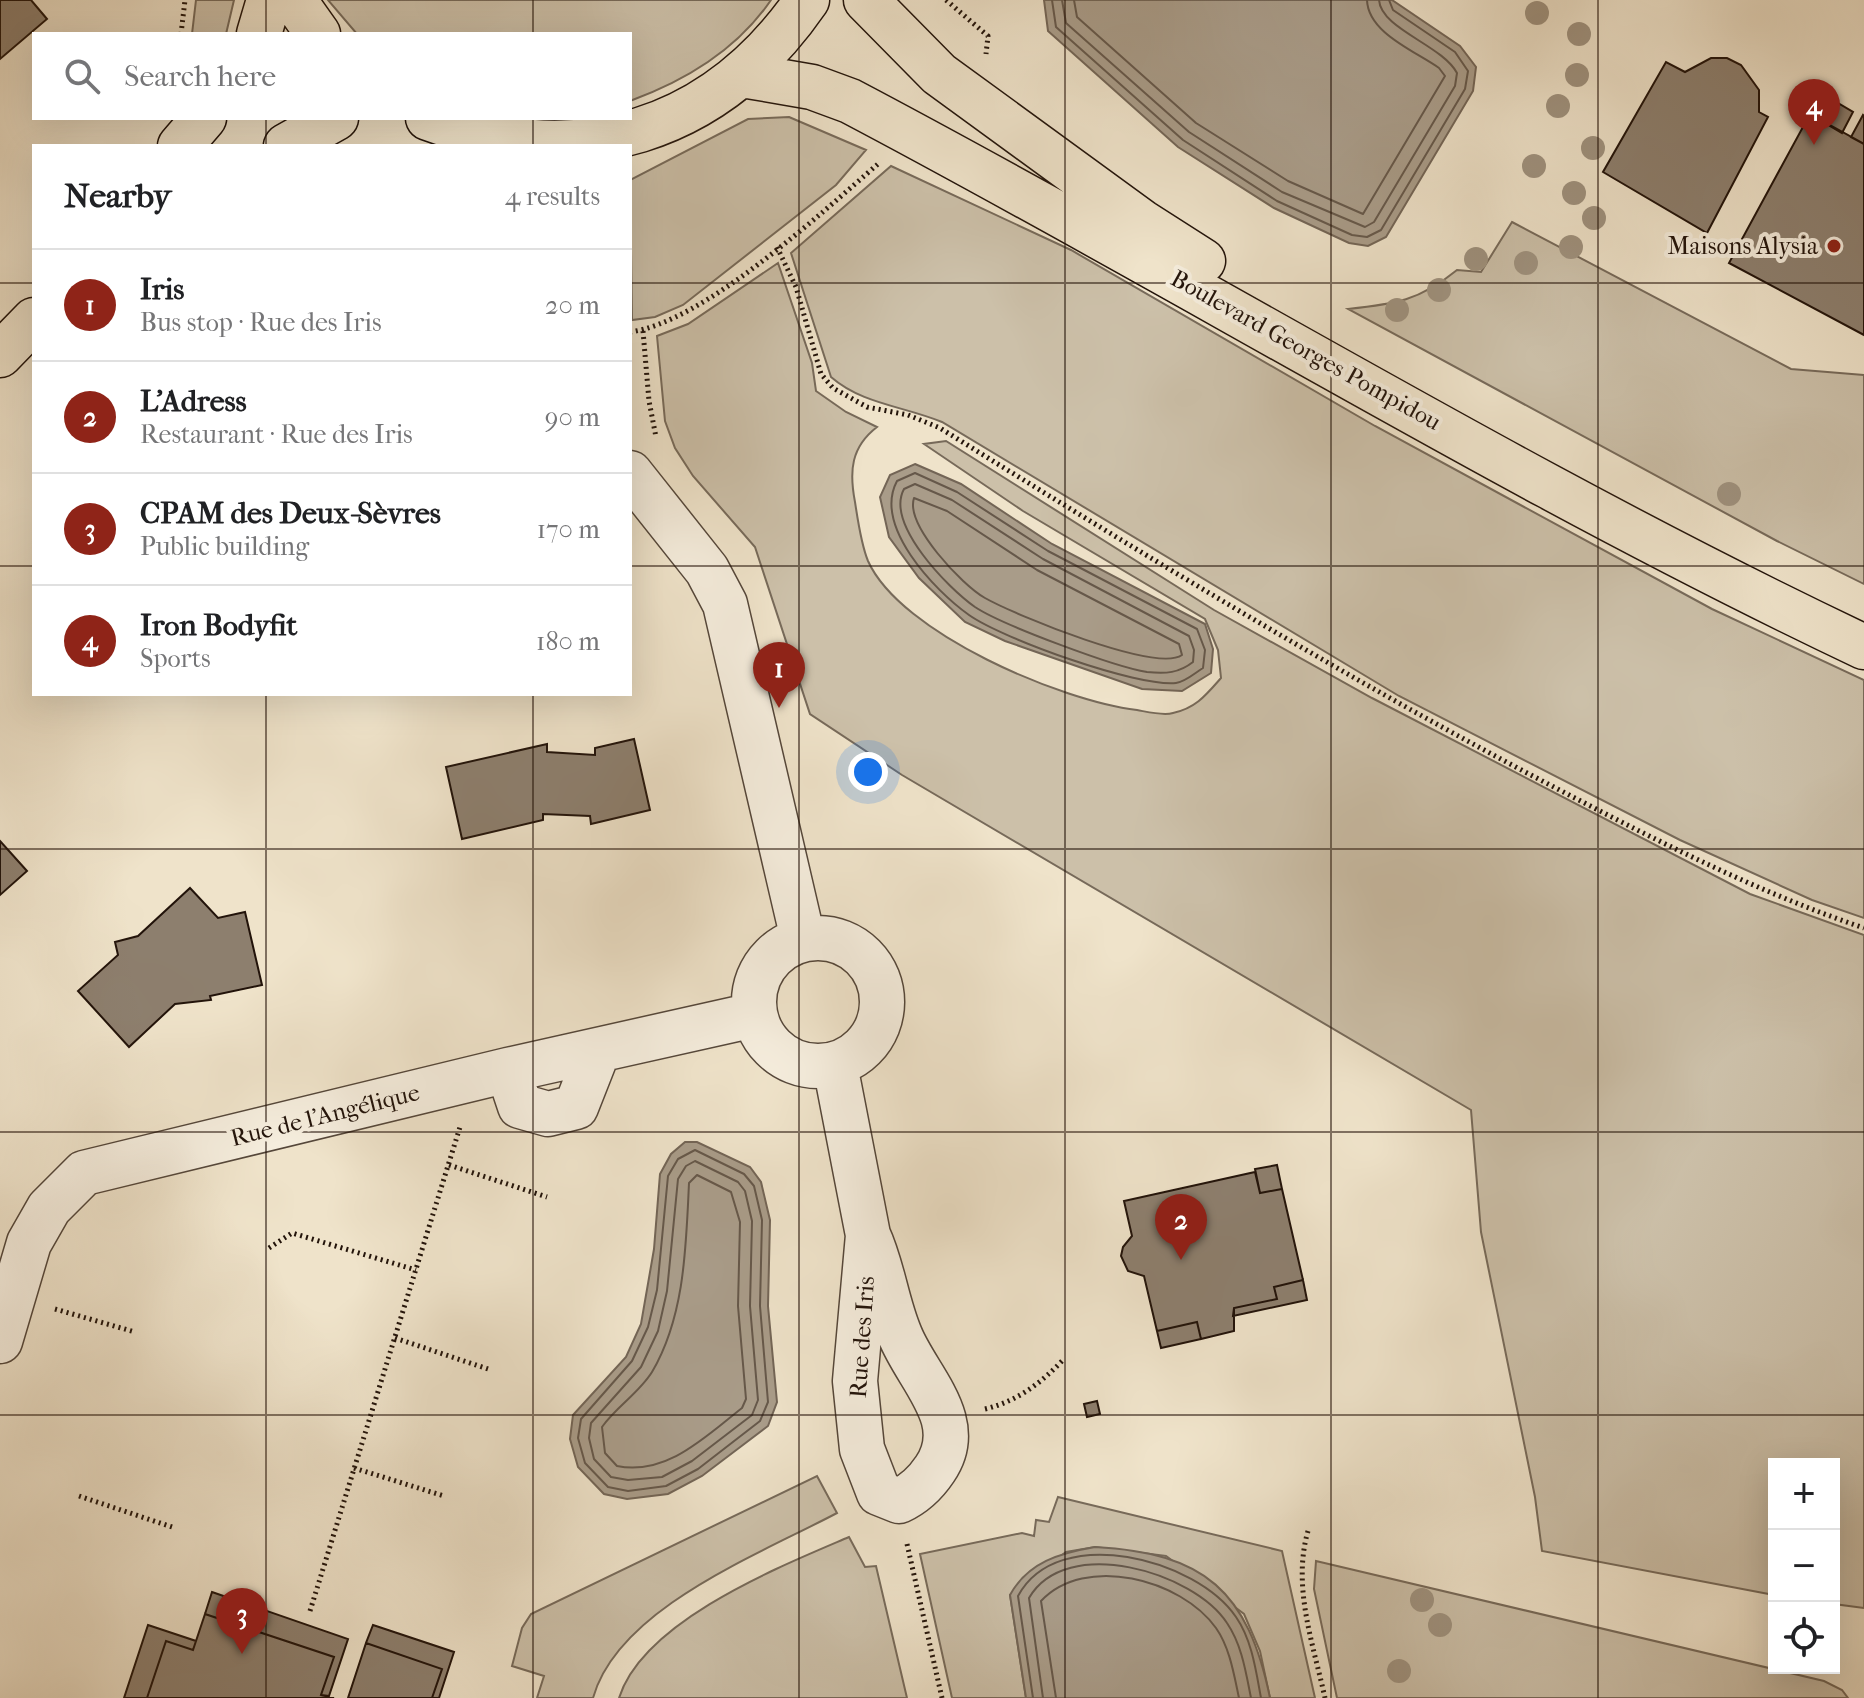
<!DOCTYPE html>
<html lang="en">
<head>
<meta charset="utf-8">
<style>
  :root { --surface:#fff; --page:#f6f6f6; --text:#202124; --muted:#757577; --line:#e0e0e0; --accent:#8f2418 }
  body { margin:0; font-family:"IM FELL French Canon",serif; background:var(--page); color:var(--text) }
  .controls { position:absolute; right:24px; bottom:24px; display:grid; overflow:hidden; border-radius:0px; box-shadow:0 8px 32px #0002 }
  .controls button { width:72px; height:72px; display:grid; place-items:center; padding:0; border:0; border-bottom:2px solid var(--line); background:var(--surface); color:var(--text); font:40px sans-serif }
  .you { position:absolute; left:868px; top:772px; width:28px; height:28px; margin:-20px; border:6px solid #fff; border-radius:50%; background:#1a73e8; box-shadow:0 0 0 12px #1a73e833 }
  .badge { display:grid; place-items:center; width:52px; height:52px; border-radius:50%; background:var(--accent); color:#fff; font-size:26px; font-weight:700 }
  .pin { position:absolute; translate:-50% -66px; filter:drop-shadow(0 2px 4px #0008) }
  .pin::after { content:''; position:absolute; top:42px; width:28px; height:24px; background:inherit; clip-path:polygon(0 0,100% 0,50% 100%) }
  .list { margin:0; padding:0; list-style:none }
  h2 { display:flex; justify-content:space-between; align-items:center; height:104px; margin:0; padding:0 32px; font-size:34px }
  h2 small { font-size:26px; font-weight:400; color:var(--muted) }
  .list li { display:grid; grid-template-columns:52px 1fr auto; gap:24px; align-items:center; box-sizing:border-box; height:112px; padding:0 32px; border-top:2px solid var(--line) }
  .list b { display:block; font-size:30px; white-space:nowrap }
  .list p { margin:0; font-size:26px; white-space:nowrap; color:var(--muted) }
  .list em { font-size:26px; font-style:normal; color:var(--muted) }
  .icon { flex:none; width:44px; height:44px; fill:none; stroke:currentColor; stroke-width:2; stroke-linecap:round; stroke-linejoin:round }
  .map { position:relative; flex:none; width:1864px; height:1698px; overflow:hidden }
  .search { position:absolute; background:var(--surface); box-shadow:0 8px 32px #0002; left:32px; top:32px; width:600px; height:88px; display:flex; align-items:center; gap:20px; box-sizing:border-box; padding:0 28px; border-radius:0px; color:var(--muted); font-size:30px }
  .panel { position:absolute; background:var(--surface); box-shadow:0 8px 32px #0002; left:32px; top:144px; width:600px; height:552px; border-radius:0px }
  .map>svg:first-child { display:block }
  .green { fill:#ccc0a9; stroke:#776a5a; stroke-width:2 }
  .water { fill:#a99c89; stroke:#736556; stroke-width:2 }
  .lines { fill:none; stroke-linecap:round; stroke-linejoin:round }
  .shore { stroke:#66584a; stroke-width:2 }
  .building { fill:#8d7f6e; stroke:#22130a; stroke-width:2 }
  .minor-casing { stroke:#55473a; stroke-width:47 }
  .major-casing { stroke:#22130a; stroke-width:47 }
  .path { stroke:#22130a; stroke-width:5; stroke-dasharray:2 4; stroke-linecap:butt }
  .minor { stroke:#f5eddd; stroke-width:44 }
  .major { stroke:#efe3ca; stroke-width:44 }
  .tree { fill:#9f927f }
  .grid { fill:none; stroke:#22130a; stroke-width:2; stroke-opacity:0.55 }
  .poi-dot { fill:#8f2418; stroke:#f5eddd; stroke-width:3 }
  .labels { text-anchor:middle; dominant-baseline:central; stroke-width:8; stroke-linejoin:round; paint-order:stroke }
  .poi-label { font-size:24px; fill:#22130a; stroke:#f5eddd; text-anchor:end }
  .street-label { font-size:24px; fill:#22130a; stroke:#f5eddd }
</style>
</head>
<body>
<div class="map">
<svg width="1864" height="1698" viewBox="0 0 1864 1698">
  <rect width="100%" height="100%" fill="#efe3ca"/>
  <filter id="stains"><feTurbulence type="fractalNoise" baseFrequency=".0025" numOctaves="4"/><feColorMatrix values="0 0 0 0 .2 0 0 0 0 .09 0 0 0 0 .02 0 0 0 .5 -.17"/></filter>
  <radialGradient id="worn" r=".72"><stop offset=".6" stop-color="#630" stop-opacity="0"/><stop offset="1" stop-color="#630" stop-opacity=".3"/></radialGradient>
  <path class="green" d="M196 0H234L226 34H192Z
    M328 0H771C737 50 685 81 630 101V34H357Z
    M789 117 866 150 836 185 683 305 655 317 632 320 630 180 748 119Z
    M891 166 1071 250 1375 426 1712 609 1864 680V918L1812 900 1680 840 1399 696 942 422C903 406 862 404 831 377L791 253Z
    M1512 222 1791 369 1864 375V584L1777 541 1348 309C1395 304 1419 301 1457 270L1481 272Z
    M778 263 812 363 816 391 846 412 877 427C851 447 849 471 855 502 858 521 861 544 868 561 901 634 1062 701 1137 710 1148 712 1163 716 1173 713 1196 708 1206 695 1221 678L1218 650 1205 619 1023 511 924 444 946 441 1214 610 1372 698 1750 894 1864 935V1608L1834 1604V1464H1774V1595L1542 1551 1535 1497 1481 1232 1471 1110 902 775 810 714 755 547 693 476 675 448 665 421 657 336 688 324Z
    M817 1476 837 1513C760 1554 618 1608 593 1698H537L544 1676 512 1666 522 1628 531 1614Z
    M1058 1497 1282 1551 1315 1698H1270L1260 1651 1244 1614 1166 1556 1095 1547 1066 1552 1010 1595 1026 1698H952L920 1554 1022 1533 1034 1536 1036 1520 1049 1522Z
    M849 1537 865 1567 876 1566 907 1698H619C643 1621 779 1567 849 1537Z
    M1316 1561 1824 1681 1842 1690 1848 1698H1337L1314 1589Z"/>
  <path class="water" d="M1044 0H1392L1460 46 1476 67 1473 91 1386 237 1368 246 1349 243 1274 208 1178 147 1048 31Z
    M915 464 961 484 1052 544 1205 624 1213 649 1211 673 1182 691 1142 689 1005 641 965 622 919 578 889 537 880 497 890 475Z
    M685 1142H697L750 1167 761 1182 770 1220 768 1306 777 1402 768 1426 702 1476 668 1494 627 1499 604 1494 578 1467 570 1439 573 1415 626 1357 641 1324 654 1249 660 1174 671 1154Z
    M1095 1547C1205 1553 1248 1591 1270 1698H1026L1010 1595C1028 1562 1060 1553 1095 1547Z"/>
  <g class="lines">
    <path class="shore" d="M1052 0 1056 27 1183 140 1277 201 1352 235 1367 237 1381 230 1465 89 1468 71 1455 52 1393 10 1389 0
      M1062 0 1066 23 1189 132 1282 192 1365 227 1374 222 1455 86 1457 73C1442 45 1381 29 1379 0
      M1074 0 1077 17 1196 123 1288 181 1363 214 1445 76 1439 68C1415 51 1368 33 1367 0
      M915 473 957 492 1048 551 1197 629 1205 650 1203 668C1195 673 1185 682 1176 683 1137 687 1003 639 969 615 934 590 873 526 897 481Z
      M915 484 952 500 1043 559 1189 636 1194 650 1193 662C1179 673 1166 674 1147 672 1115 667 1002 625 975 607 948 588 885 524 904 489Z
      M914 498 947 511 1037 570 1179 644 1182 655C1156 673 1015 615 985 598 962 585 905 525 914 498Z
      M695 1150 744 1174 754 1186 762 1220 760 1306 768 1402 760 1421 698 1469 666 1486 628 1491 608 1487 585 1463 578 1438 581 1419 632 1361 648 1327 657 1290 668 1176 678 1159Z
      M695 1161 738 1182 745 1191 752 1221 750 1306 758 1400 752 1415 692 1461 662 1477 628 1480 611 1477 594 1459 589 1438 591 1423 641 1367 658 1331 667 1291 678 1179 686 1166Z
      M697 1175 731 1192 740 1222 738 1306 746 1399 742 1408C706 1436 667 1476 617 1466L605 1453 602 1427C616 1407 639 1393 652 1372 685 1316 686 1246 689 1183Z
      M1033 1698 1018 1596C1058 1522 1197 1559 1236 1617 1252 1640 1256 1671 1261 1698
      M1043 1698 1029 1598C1066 1534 1194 1572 1227 1623 1242 1645 1246 1673 1251 1698
      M1056 1698 1041 1601C1085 1554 1181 1579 1216 1628 1230 1648 1234 1675 1239 1698"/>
  </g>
  <path class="building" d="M0 0H31L47 19 0 59Z
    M1711 58H1727L1741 65 1759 90V112L1768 117 1707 233 1603 172 1666 62 1685 72Z
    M1821 93 1853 112 1842 133 1810 114Z
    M1810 114 1864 144V335L1729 263Z
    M1863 115 1864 116V144L1851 137Z
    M634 739 650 810 591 824 590 816 543 814V820L462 839 446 767 547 744V752L595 755V748Z
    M0 841 27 871 0 895Z
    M190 888 218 918 245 912 262 985 210 996 211 1000 175 1004 129 1047 78 991 118 955 115 942 138 936Z
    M1277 1165 1282 1189 1260 1193 1255 1169Z
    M1255 1172 1260 1193 1282 1189 1303 1280 1274 1287 1277 1299 1234 1308V1331L1201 1339 1197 1322 1157 1331 1144 1276 1128 1271 1121 1256 1123 1247 1132 1236 1124 1201Z
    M1303 1280 1307 1300 1233 1316 1234 1308 1277 1299 1274 1287Z
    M1197 1322 1201 1339 1161 1348 1157 1331Z
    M1097 1401 1100 1414 1087 1417 1084 1404Z
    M212 1592 348 1639 329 1696 321 1695 334 1657 205 1614Z
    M205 1614 334 1657 321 1695 334 1698H147L166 1641 193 1650Z
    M148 1625 196 1641 193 1650 166 1641 147 1698H124Z
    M373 1625 454 1652 439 1698H432L442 1669 366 1643Z
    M366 1643 442 1669 432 1698H348Z"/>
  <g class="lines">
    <defs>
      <path id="minor" d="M630 473 707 570 725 604 803 939
        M754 1002a64 64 0 1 1 128 0a64 64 0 1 1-128 0Z
        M835 1065 868 1235 855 1381 862 1449 879 1493 899 1501C914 1494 925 1484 935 1469 968 1421 917 1378 900 1335 886 1302 883 1267 868 1235
        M508 1070 520 1106 548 1114 576 1107 598 1051
        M0 1341 29 1243 49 1208 84 1173 508 1070 754 1015"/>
      <path id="major" d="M294 0 318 34
        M866 0 939 74 1142 222 1203 261
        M259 34 269 0
        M742 75 812 87 850 101C1190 280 1517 483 1864 647
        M428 118C579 175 716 132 807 0
        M180 146 204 118
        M286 146 336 118
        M0 355 34 320"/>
    </defs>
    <use href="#minor" class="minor-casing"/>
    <use href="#major" class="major-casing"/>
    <path class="path" d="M946 0 988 36 986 54
      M181 34 185 0
      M777 247 796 287 821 374 833 388 867 407 908 415 940 428C1134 549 1327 667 1529 774 1638 831 1748 889 1864 928
      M643 331 649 401 656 437
      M630 332C704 322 820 214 878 164
      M449 1165 547 1197
      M269 1248 292 1233 416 1270
      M55 1309 135 1332
      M395 1338 488 1369
      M985 1409C1018 1401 1041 1383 1064 1359
      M354 1468 444 1496
      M79 1496 175 1528
      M1308 1531C1292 1586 1313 1643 1325 1698
      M907 1544 942 1698
      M310 1611 460 1127"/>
    <use href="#minor" class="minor"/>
    <use href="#major" class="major"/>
  </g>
  <g class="tree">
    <circle cx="1537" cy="13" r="12"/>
    <circle cx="1579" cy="34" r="12"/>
    <circle cx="1577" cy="75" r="12"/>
    <circle cx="1558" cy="106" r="12"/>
    <circle cx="1593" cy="148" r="12"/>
    <circle cx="1534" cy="166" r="12"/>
    <circle cx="1574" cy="193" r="12"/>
    <circle cx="1594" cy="218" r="12"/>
    <circle cx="1571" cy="247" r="12"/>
    <circle cx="1476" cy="259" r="12"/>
    <circle cx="1526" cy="263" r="12"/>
    <circle cx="1439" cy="290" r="12"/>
    <circle cx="1397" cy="310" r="12"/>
    <circle cx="1729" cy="494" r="12"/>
    <circle cx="1422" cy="1600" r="12"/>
    <circle cx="1440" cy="1625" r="12"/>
    <circle cx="1399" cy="1671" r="12"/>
  </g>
  <path class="grid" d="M266 0V34M533 0V34M799 0V1698M1065 0V1698M1331 0V1698M1598 0V1698M266 118V146M533 118V146M0 283H34M630 283H1864M0 566H34M630 566H1864M266 694V1698M533 694V1698M0 849H1864M0 1132H1864M0 1415H1864"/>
  <circle class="poi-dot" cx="1834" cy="246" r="8"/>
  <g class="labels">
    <g class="poi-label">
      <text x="1818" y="246">Maisons Alysia</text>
    </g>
    <g class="street-label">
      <text transform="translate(1306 350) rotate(29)">Boulevard Georges Pompidou</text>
      <text transform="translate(325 1115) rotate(-14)">Rue de l'Angélique</text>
      <text transform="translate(862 1337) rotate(-86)">Rue des Iris</text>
    </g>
  </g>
  <rect width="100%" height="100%" filter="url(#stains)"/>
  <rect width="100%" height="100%" fill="url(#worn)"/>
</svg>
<div class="controls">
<button>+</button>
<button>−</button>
<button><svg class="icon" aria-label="locate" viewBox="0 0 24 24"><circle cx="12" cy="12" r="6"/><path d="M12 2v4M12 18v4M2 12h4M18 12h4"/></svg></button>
</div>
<div class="you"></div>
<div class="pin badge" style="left:779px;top:708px">1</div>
<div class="pin badge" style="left:1181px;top:1260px">2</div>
<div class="pin badge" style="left:242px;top:1654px">3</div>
<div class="pin badge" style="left:1814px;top:145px">4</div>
<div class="search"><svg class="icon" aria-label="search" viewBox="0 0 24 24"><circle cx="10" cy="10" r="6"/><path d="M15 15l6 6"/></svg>Search here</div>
<section class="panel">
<h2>Nearby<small>4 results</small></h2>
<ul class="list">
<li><span class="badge">1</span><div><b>Iris</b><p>Bus stop · Rue des Iris</p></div><em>20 m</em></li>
<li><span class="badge">2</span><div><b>L'Adress</b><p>Restaurant · Rue des Iris</p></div><em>90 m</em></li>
<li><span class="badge">3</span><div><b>CPAM des Deux-Sèvres</b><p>Public building</p></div><em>170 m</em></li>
<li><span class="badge">4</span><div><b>Iron Bodyfit</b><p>Sports</p></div><em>180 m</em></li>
</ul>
</section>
</div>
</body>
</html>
